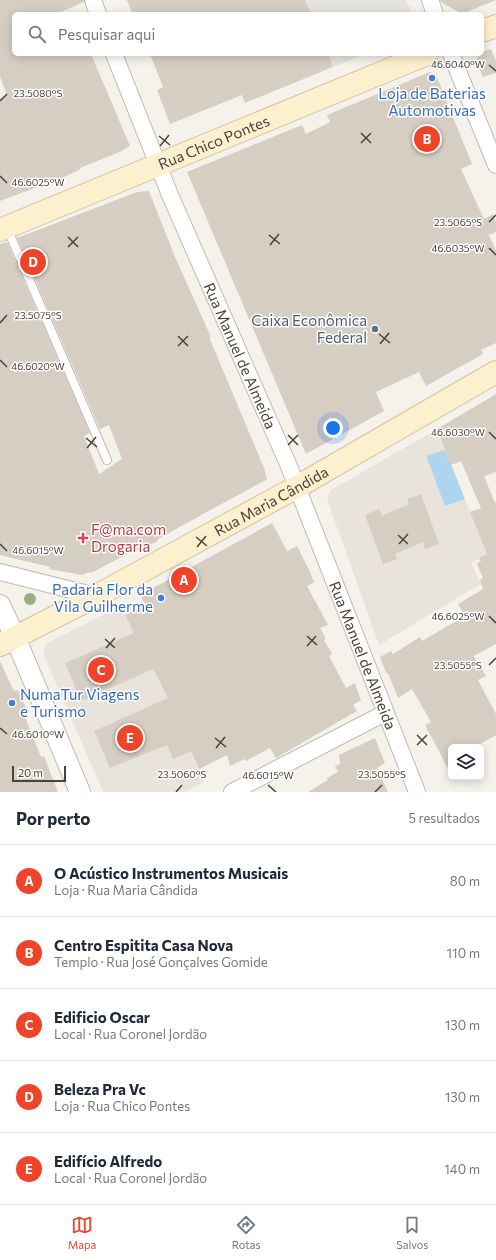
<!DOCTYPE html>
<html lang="pt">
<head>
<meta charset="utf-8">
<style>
  :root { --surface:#fff; --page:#f6f6f7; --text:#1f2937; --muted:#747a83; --line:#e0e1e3; --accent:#ef432a }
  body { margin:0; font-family:Commissioner,sans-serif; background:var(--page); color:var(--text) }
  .controls { position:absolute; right:12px; bottom:12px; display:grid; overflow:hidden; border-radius:6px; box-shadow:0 2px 10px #0003 }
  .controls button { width:36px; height:36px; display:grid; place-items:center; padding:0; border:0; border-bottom:1px solid var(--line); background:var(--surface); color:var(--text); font:20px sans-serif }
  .scale { position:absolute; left:12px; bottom:10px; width:54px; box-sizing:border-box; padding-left:4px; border:2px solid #4a433a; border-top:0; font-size:11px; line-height:14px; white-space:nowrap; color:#4a433a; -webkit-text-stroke:3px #fff; paint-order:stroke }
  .you { position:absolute; left:333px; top:428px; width:14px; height:14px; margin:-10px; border:3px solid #fff; border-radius:50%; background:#1a73e8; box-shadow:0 0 0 6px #1a73e833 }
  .badge { display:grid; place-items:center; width:26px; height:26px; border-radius:50%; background:var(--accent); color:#fff; font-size:13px; font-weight:700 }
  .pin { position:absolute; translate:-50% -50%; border:2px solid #fff; box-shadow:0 1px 4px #0006 }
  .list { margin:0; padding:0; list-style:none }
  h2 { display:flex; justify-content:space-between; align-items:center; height:52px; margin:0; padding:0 16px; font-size:17px }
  h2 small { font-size:13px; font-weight:400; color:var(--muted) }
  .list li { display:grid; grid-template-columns:26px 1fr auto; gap:12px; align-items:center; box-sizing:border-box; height:72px; padding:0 16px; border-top:1px solid var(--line) }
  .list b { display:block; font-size:15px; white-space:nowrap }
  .list p { margin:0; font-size:13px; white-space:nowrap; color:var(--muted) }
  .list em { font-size:13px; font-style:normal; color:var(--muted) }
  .icon { flex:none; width:22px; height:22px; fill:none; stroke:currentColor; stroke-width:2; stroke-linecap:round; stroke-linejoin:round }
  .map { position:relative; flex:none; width:496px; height:792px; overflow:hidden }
  .search { position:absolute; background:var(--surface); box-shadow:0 2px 10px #0003; left:12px; right:12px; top:12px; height:44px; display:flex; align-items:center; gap:10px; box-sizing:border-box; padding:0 14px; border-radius:6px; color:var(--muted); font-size:15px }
  .sheet { height:412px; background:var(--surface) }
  nav { display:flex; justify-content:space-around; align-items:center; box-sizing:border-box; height:56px; border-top:1px solid var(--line); background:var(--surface); font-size:11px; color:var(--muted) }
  nav a { display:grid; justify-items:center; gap:2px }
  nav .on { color:var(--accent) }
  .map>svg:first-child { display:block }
  .residential { fill:#e9e4db }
  .parking { fill:#e4e3e0 }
  .water { fill:#add5ee }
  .building { fill:#d6cec2 }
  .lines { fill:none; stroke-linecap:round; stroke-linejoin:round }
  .service-casing { stroke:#c1baaf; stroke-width:10 }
  .minor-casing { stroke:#c1baaf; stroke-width:18 }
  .tertiary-casing { stroke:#c1baaf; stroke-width:22 }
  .secondary-casing { stroke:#d2c49e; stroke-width:24 }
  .service { stroke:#fff; stroke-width:8 }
  .minor { stroke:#fff; stroke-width:16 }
  .tertiary { stroke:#fff; stroke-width:20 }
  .secondary { stroke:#fcf0cf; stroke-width:22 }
  .tree { fill:#99af84 }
  .ticks { fill:none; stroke:#4a433a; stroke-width:1.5 }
  .shop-dot { fill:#3f7fe0; stroke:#fff; stroke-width:1.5 }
  .service-dot { fill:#5c6f8a; stroke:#fff; stroke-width:1.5 }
  .health-dot { fill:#e0444e; stroke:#fff; stroke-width:1.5 }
  .labels { text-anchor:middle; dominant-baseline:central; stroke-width:3; stroke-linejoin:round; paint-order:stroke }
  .shop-label { font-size:15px; fill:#366cbe; stroke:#fff }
  .street-label { font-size:15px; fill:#4a433a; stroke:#fff }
  .service-label { font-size:15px; fill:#4e5e75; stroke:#fff; text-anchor:end }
  .health-label { font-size:15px; fill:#be3a42; stroke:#fff; text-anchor:start }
  .ticks-label { font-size:10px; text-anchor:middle; fill:#4a433a; stroke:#fff; stroke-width:3; stroke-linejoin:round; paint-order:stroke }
</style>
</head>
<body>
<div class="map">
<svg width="496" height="792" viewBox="0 0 496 792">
  <rect width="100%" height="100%" fill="#f5f2ec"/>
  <path class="residential" d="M437 429 487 554 471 563 481 584 379 645 327 499 331 490Z
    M120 606 148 660 210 650 183 733 204 782 184 792H103L43 653 47 643Z"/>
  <path class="parking" d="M305 0H406L412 14H311Z
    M328 54H365L333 67Z"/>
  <path class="water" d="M445 450 465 499 445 506 426 456Z"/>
  <path class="building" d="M0 0H84V2L56 14H14V54H91L130 146 122 151 80 168 81 169 64 177 0 201V98L7 95 0 77Z
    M127 0H305L311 14H132Z
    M440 0H496L462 14 441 2Z
    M491 49 496 61V73L483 77 476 61 479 54H482V52Z
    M150 54H328L333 67 245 103 242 95 170 124 157 90 163 87Z
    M430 72 436 75 472 164 461 169 484 219 493 214 496 222V232L489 235 496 251V343L481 350 483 354 426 386 419 372 376 392 384 411 306 454 187 172 302 125 306 134 330 122 327 115Z
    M149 191 175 257 211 337H209L264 468 267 479 262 482 183 525 157 540 158 541 138 551 137 549 93 572 86 573 83 575 49 569 50 567 0 555V244L7 242 90 433 84 436 99 474 122 459 109 425 100 429 17 238 137 192Z
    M496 394V472L484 476 495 503 496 502V644L474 656 486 676 478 680 496 714V735L475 747H451V774L425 725 431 722 412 689 398 698 388 673H386L380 657 391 651 393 654 420 637 422 641 465 616 458 604 483 589 480 580 483 578 477 564 481 561 479 558 487 554 470 512 481 508 461 461 451 465 437 429Z
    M421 494 439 544 425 549 423 542 395 554 397 559 383 564 365 515 379 509 382 516 409 504 407 499Z
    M272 523 287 551 297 546 310 572 314 582 307 586 328 625 320 628 326 639 324 640 332 654 329 656 346 688 355 683 361 700 353 705 357 711 276 758 270 748 246 761 245 759 230 766 227 755 199 769 191 751 173 759 167 745 110 768 94 731 168 698 153 669 81 701 65 663 134 633 125 615 145 604 140 595Z
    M0 661 14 691 18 690 29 715 25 717 41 757 44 756 58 792H0Z
    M375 738 385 763 377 768 388 792H308L328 780 327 778 338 772 335 766 340 764 339 755Z"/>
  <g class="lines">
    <defs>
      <path id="service" d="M7 228 107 460"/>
      <g id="minor">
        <path d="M93 0 98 14"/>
        <path d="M430 0 435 14"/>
        <path id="s1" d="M114 54 170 195 288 464 417 792"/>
        <path d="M451 54 496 165"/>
        <path d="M0 572 96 596"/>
        <path d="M232 792 385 713"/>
      </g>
      <path id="tertiary" d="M0 605 15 637 80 792"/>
      <g id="secondary">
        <path d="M482 31 496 26"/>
        <path id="s2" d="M0 230 427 54"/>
        <path id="s3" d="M0 645 96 596 297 487 496 372"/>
      </g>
    </defs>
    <use href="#service" class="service-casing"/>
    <use href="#minor" class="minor-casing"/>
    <use href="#tertiary" class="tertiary-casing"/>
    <use href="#secondary" class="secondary-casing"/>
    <use href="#service" class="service"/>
    <use href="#minor" class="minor"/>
    <use href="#tertiary" class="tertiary"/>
    <use href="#secondary" class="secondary"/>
  </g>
  <circle class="tree" cx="30" cy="599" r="6"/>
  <path class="ticks" d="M489 65 496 71M0 101 7 94M361 133 371 143M159 136 170 145M361 143 371 133M160 146 169 135M0 176 7 183M489 222 496 215M269 235 280 244M68 237 78 247M270 245 279 234M68 247 78 237M489 248 496 255M0 323 7 315M379 334 390 343M178 336 188 346M380 344 389 333M178 346 188 336M0 360 7 367M489 432 496 439M288 435 298 445M86 438 97 447M288 445 298 435M87 448 96 437M398 535 408 544M196 537 207 546M0 544 7 551M399 544 408 534M197 547 206 536M489 616 496 623M307 636 317 645M105 639 115 648M307 646 316 636M106 648 115 638M489 665 496 658M0 728 7 734M417 735 427 745M215 738 226 747M417 745 427 735M216 748 225 737M268 785 276 792M176 792 182 785M375 792 382 785"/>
  <g class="shop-dot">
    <circle cx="432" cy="78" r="4"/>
    <circle cx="161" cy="598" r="4"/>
    <circle cx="12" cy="703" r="4"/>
  </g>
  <circle class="service-dot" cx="375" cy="329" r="4"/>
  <path class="health-dot" d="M81 532h4v4h4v4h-4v4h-4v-4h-4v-4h4z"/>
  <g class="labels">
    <g class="shop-label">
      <text x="432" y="93">Loja de Baterias<tspan x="432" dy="17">Automotivas</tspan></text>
      <text x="153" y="589" text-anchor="end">Padaria Flor da<tspan x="153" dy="17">Vila Guilherme</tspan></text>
      <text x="20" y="694" text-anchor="start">NumaTur Viagens<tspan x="20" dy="17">e Turismo</tspan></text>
    </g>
    <g class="street-label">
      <text stroke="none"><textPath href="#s2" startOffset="231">Rua Chico Pontes</textPath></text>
      <text stroke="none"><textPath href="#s1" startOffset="327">Rua Manuel de Almeida</textPath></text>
      <text stroke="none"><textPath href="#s3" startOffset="307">Rua Maria Cândida</textPath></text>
      <text stroke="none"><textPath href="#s1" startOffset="651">Rua Manuel de Almeida</textPath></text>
    </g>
    <g class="service-label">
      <text x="367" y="320">Caixa Econômica<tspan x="367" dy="17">Federal</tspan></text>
    </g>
    <g class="health-label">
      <text x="91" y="529">F@ma.com<tspan x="91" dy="17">Drogaria</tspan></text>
    </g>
  </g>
  <g class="ticks-label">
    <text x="458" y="68">46.6040°W</text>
    <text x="38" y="97">23.5080°S</text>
    <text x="38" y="186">46.6025°W</text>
    <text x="458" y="226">23.5065°S</text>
    <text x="458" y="252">46.6035°W</text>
    <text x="38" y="319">23.5075°S</text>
    <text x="38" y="370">46.6020°W</text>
    <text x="458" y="436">46.6030°W</text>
    <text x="38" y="554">46.6015°W</text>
    <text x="458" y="620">46.6025°W</text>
    <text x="458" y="669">23.5055°S</text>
    <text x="38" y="738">46.6010°W</text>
    <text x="182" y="778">23.5060°S</text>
    <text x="382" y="778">23.5055°S</text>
    <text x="268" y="779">46.6015°W</text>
  </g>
</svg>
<div class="controls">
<button><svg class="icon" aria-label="layers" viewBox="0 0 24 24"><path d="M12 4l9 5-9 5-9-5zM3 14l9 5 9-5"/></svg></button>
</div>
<div class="scale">20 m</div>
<div class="you"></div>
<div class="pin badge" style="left:184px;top:580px">A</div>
<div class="pin badge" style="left:427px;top:139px">B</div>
<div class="pin badge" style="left:101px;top:670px">C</div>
<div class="pin badge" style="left:33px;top:262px">D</div>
<div class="pin badge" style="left:130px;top:738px">E</div>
<div class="search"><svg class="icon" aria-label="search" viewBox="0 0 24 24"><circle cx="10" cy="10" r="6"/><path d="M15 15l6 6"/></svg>Pesquisar aqui</div>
</div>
<section class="sheet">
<h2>Por perto<small>5 resultados</small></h2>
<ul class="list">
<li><span class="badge">A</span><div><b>O Acústico Instrumentos Musicais</b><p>Loja · Rua Maria Cândida</p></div><em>80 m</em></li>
<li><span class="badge">B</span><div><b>Centro Espitita Casa Nova</b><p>Templo · Rua José Gonçalves Gomide</p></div><em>110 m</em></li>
<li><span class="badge">C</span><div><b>Edificio Oscar</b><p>Local · Rua Coronel Jordão</p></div><em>130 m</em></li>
<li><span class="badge">D</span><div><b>Beleza Pra Vc</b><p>Loja · Rua Chico Pontes</p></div><em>130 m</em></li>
<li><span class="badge">E</span><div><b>Edifício Alfredo</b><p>Local · Rua Coronel Jordão</p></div><em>140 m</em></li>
</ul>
</section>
<nav>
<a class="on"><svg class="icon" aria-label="map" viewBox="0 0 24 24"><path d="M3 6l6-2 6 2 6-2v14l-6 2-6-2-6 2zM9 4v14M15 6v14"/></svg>Mapa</a>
<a><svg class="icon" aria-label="directions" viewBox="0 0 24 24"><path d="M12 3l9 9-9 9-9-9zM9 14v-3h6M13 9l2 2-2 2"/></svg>Rotas</a>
<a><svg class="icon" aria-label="saved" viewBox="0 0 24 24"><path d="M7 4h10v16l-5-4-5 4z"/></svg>Salvos</a>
</nav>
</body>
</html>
